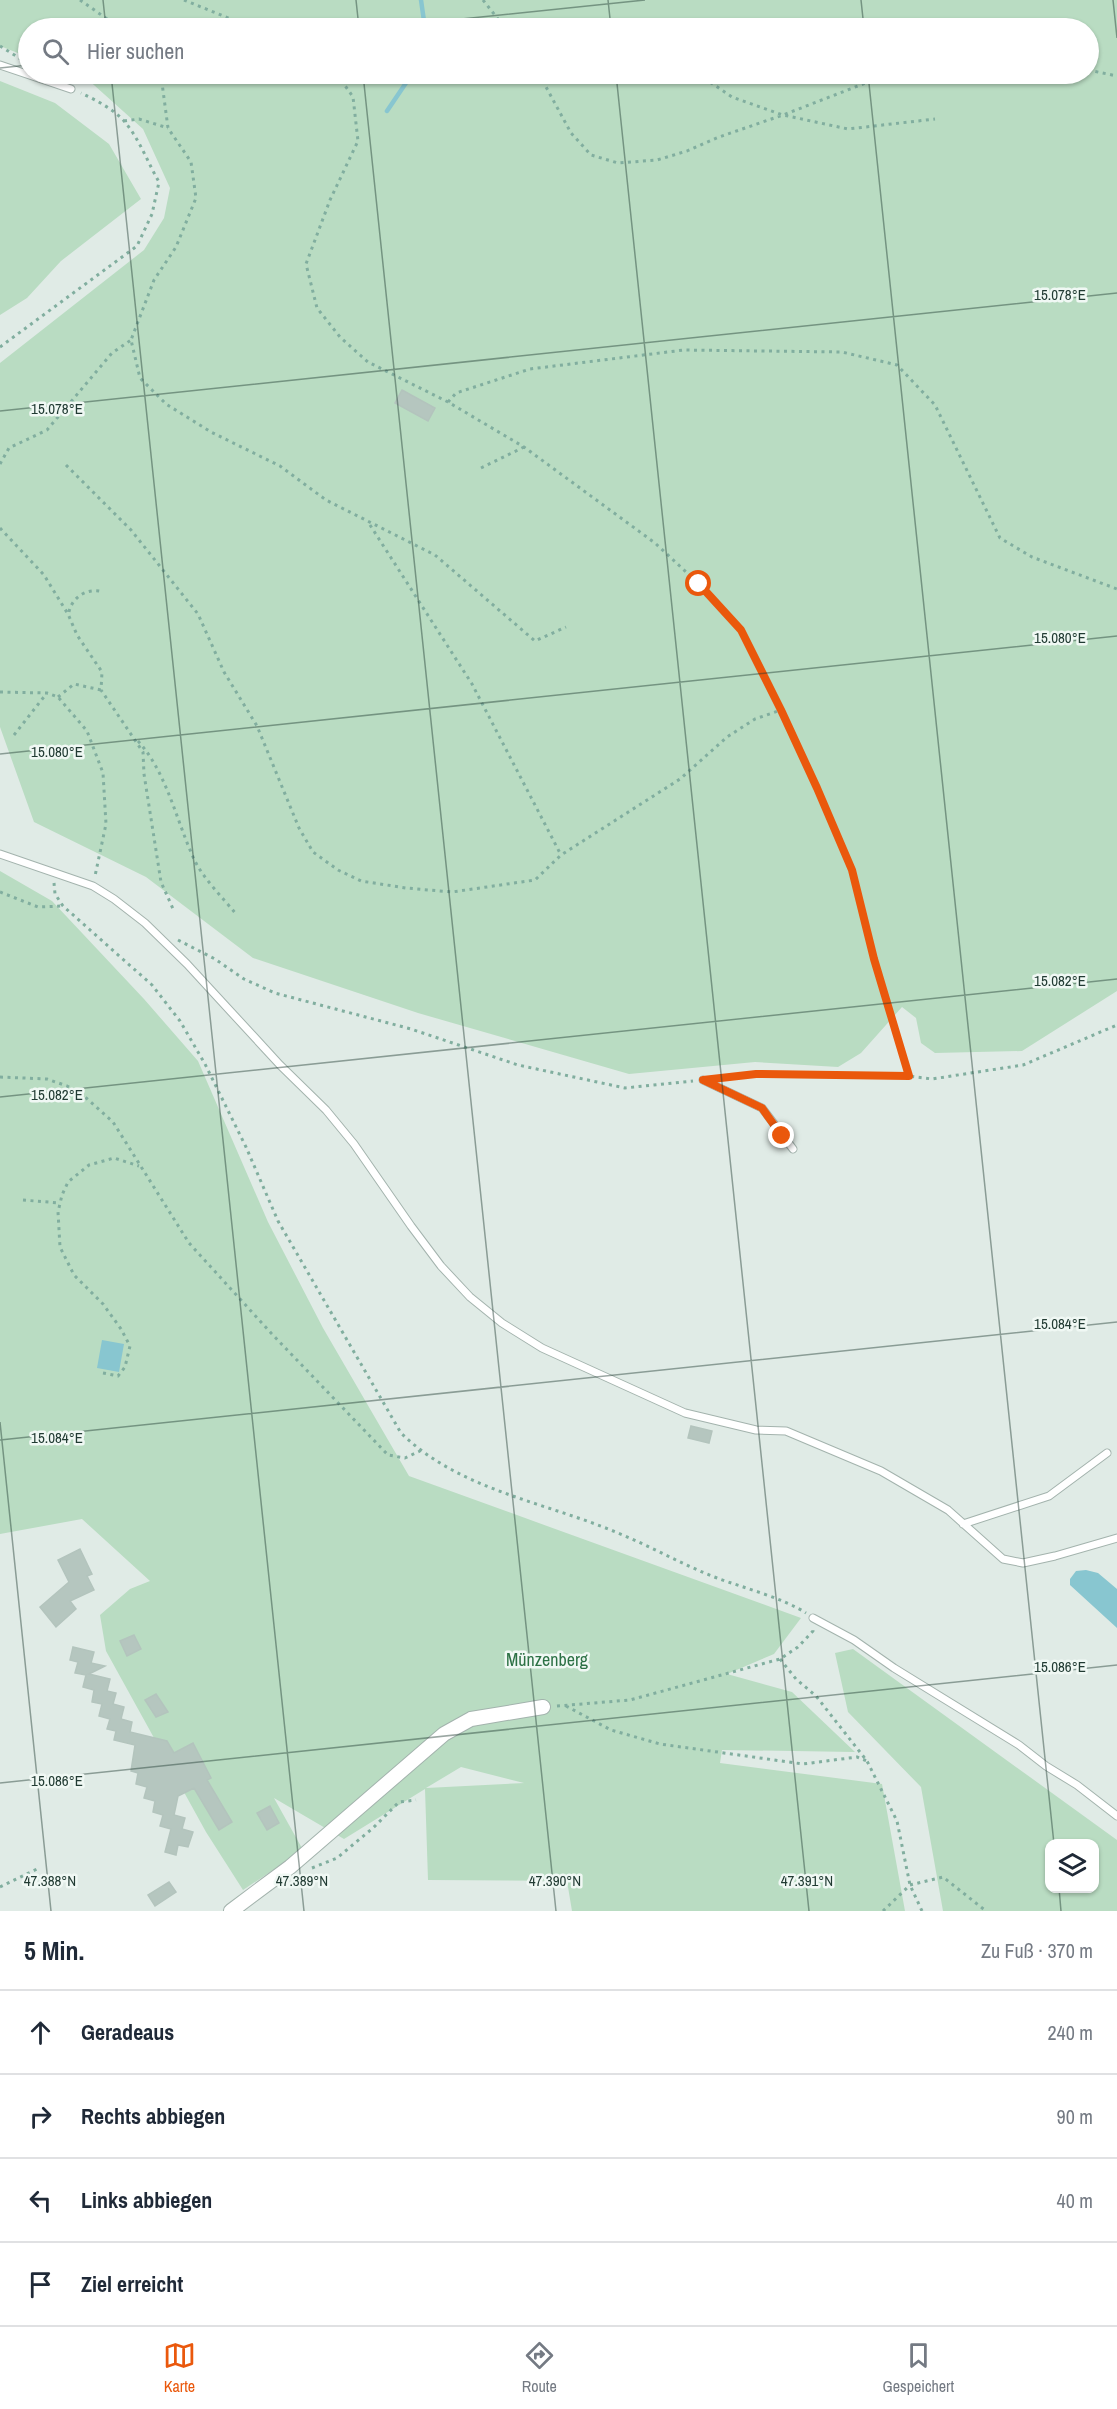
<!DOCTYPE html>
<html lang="de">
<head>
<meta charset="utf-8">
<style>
  :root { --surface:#fff; --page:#f2f2f3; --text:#1f2937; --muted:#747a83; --line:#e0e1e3; --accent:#ea580c }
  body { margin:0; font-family:"Archivo Narrow",sans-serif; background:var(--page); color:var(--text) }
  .controls { position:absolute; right:18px; bottom:18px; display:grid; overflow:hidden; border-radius:12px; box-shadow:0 2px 4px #0004 }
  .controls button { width:54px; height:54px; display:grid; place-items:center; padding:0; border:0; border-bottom:2px solid var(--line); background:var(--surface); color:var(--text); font:30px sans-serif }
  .stop { position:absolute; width:18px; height:18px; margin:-14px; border:4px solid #ea580c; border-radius:50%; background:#fff }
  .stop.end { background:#ea580c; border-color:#fff; box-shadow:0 2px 6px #0008 }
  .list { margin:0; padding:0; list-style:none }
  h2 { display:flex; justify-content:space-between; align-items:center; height:78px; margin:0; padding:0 24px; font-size:26px }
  h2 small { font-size:20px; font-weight:400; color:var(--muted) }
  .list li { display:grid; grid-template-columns:39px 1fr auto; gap:18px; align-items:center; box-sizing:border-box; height:84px; padding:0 24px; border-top:2px solid var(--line) }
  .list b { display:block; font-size:22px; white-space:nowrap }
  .list em { font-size:20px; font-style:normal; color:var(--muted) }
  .icon { flex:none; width:33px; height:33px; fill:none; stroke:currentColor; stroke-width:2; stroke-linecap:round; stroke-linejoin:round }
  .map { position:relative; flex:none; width:1117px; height:1911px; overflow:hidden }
  .search { position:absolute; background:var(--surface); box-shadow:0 2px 4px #0004; left:18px; right:18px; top:18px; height:66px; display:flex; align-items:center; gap:15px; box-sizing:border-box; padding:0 21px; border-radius:33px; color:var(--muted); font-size:22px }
  .sheet { height:414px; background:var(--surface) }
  nav { display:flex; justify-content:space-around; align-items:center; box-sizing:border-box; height:84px; border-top:2px solid var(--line); background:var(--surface); font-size:16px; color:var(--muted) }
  nav a { display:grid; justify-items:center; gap:3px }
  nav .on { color:var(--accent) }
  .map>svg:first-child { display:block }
  .green { fill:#b9dcc2; fill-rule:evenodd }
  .water { fill:#88c6d0 }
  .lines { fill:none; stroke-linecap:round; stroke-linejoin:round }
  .stream { stroke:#88c6d0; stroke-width:4.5 }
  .building { fill:#b5c6bf; stroke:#b3c4bd; stroke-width:1.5 }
  .lane-casing { stroke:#a3b3ad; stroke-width:9 }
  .street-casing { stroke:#a3b3ad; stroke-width:16 }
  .path { stroke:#81ae9f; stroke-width:3; stroke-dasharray:3 4.5; stroke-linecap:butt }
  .lane { stroke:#fff; stroke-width:7 }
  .street { stroke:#fff; stroke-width:14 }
  .route { stroke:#ea580c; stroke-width:8 }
  .ticks { fill:none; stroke:#213b33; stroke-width:1.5; stroke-opacity:0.45 }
  .labels { text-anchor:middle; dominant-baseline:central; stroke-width:5; stroke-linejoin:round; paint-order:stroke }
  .park-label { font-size:18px; fill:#2c7145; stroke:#f0f8f4 }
  .ticks-label { font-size:15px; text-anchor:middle; fill:#213b33; stroke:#f0f8f4; stroke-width:5; stroke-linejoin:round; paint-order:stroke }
</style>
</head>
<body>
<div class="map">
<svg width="1117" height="1911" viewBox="0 0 1117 1911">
  <rect width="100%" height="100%" fill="#e0ebe6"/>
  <path class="green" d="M0 0H1117V991L1022 1051 935 1053 921 1043 916 1018 902 1007 861 1053 838 1067 755 1062 629 1074 418 1013 253 958 146 877 34 822 0 727V363L144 250 164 218 170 188 143 129 85 77 76 74H1088V28H28V57L0 46Z
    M0 81 55 103 109 144 141 199 61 261 27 298 0 315Z
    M0 871 52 901 144 999 198 1061 268 1222 323 1328 409 1476 801 1618 774 1654 727 1674 792 1692 855 1752 722 1750 720 1763 882 1784 905 1911H572L567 1881 428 1880 425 1789 344 1839 274 1798 303 1850 243 1890 206 1832 106 1651 100 1615 130 1589 150 1581 82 1519 0 1534ZM461 1767 524 1783H525L426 1788Z
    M853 1649 1117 1840V1911H943L921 1787 848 1712 835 1653ZM1050 1844H1094V1888H1050Z"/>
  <path class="water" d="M102 1340 124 1344 119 1372 97 1368Z
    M1086 1570 1098 1573 1117 1589V1628L1070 1585V1579L1076 1571Z"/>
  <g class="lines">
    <path class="stream" d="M421 0 425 28
      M387 111 412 74"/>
  </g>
  <path class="building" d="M402 390 435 408 428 421 395 403Z
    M691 1426 712 1431 709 1443 688 1438Z
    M80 1549 92 1574 87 1576 94 1590 70 1601 76 1609 56 1627 40 1607 69 1582 58 1560Z
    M134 1635 141 1649 127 1656 120 1641Z
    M73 1647 94 1652 91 1663 105 1666 89 1674 110 1679 107 1691 116 1693 113 1704 124 1707 121 1719 132 1722 130 1732 167 1741 174 1753 193 1743 211 1778 207 1780 232 1822 219 1830 194 1788 178 1796 174 1815 185 1818 182 1829 193 1832 188 1847 178 1845 176 1855 165 1852 171 1829 160 1826 163 1815 153 1812 155 1801 144 1798 147 1787 136 1784 138 1773 131 1771 135 1745 114 1740 116 1731 107 1729 110 1719 99 1716 102 1704 92 1702 94 1690 83 1687 86 1675 75 1673 78 1662 70 1660Z
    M156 1694 168 1712 156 1717 145 1700Z
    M270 1806 279 1823 267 1830 257 1813Z
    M169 1882 176 1892 155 1906 148 1895Z"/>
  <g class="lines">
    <defs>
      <path id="lane" d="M0 65 71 89
        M0 854 93 886 114 899 145 923 187 964 280 1065 326 1110 354 1144 411 1226 441 1266 470 1297 502 1323 542 1348 685 1413 756 1430 786 1431 881 1471 948 1510 1003 1559 1023 1563 1055 1556 1117 1538
        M703 1080 762 1108 793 1149
        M963 1524 1049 1496 1107 1453
        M813 1618 854 1640 894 1668 1019 1745 1046 1766 1077 1785 1117 1816"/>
      <path id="street" d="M231 1911 290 1867 444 1734 471 1719 543 1707"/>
    </defs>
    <use href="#lane" class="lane-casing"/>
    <use href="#street" class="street-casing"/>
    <path class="path" d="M80 0 120 28
      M184 0 253 28
      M483 0 505 28
      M0 46 24 61
      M1088 70 1117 76
      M157 74 162 83 168 128 191 162 196 198 176 247 154 280 131 340 140 378 166 404 211 432 280 466 326 500 435 555 535 641 566 627
      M337 74 353 97 358 141 330 200 306 264 317 308 340 337 368 362 448 402 524 447 655 543 699 584 741 630 781 710 817 788 852 870 874 959 909 1076
      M539 74 571 133 591 155 618 163 657 160 687 151 719 137 783 115 876 79 910 74
      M698 74 732 97 783 115 848 129 935 119
      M124 121 139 119 168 128
      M0 347 137 246 152 214 159 182C148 163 139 138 124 121 113 109 96 100 81 93
      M448 402 456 393 530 369 684 350 842 352 897 365 935 405 1000 538 1032 557 1117 589
      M0 464 9 448 47 430 112 353 131 340
      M66 465 131 530 198 614 224 672 257 726 299 828 313 852 338 870 361 881 406 888 452 892 535 880 561 855 680 779 727 737 755 719 781 710
      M481 468 524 447
      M370 525 472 684 561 855
      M0 528 44 575 68 614 77 635 102 672 101 690 143 752 144 774 161 882 174 911
      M69 612C72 597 88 587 103 592
      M0 692 47 693 58 697 87 731 103 773 106 824 95 876
      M58 697 74 684 101 690
      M14 735 47 693
      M138 741C167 773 176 820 194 859 202 877 223 898 236 914
      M54 883 55 894 63 906 152 985 180 1021 205 1064 246 1147 278 1221 401 1433C459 1490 545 1502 618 1533 652 1547 683 1565 717 1578 744 1588 783 1598 806 1613
      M0 892 38 907 63 906
      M178 940 215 959 244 979 275 993 411 1029 518 1065 625 1088 693 1081
      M0 1077 47 1079 67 1086 83 1095 113 1122 189 1243 271 1333 388 1455 405 1458 420 1451
      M724 1078 756 1074 909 1076 932 1079 1023 1065 1117 1025
      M23 1200 59 1203
      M103 1373 118 1376 125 1367 130 1346 121 1329 103 1304 74 1275 60 1247 58 1212 62 1195 68 1182 89 1165 114 1158 139 1166
      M780 1659 796 1679 816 1696 867 1761 897 1821 910 1885 922 1911
      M557 1706 630 1700 780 1659 798 1647 813 1631V1628
      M566 1706 611 1730 660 1744 803 1764 857 1757 867 1761
      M312 1868 337 1858 373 1828 399 1802 416 1800
      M910 1885 943 1877 986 1911
      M0 1887 39 1868
      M883 1911 910 1885"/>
    <use href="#lane" class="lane"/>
    <use href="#street" class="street"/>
  </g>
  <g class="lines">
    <path class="route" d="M699 584 741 630 781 710 817 788 852 870 874 959 909 1076 756 1074 703 1080 762 1108 782 1136"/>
  </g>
  <path class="ticks" d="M103 0 106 28M356 0 359 28M608 0 611 28M861 0 864 28M1113 0 1117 38M374 28 645 0M0 68 28 65M111 74 304 1911M363 74 556 1911M616 74 809 1911M868 74 1054 1844M0 411 1117 293M0 754 1117 636M0 1097 1117 979M0 1422 51 1911M0 1440 1117 1322M0 1783 1117 1665M1059 1888 1061 1911"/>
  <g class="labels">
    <g class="park-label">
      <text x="547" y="1659">Münzenberg</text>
    </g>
  </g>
  <g class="ticks-label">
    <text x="1060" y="300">15.078°E</text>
    <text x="57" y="414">15.078°E</text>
    <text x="1060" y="643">15.080°E</text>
    <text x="57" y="757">15.080°E</text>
    <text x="1060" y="986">15.082°E</text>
    <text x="57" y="1100">15.082°E</text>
    <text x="1060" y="1329">15.084°E</text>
    <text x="57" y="1443">15.084°E</text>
    <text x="1060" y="1672">15.086°E</text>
    <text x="57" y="1786">15.086°E</text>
    <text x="50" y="1886">47.388°N</text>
    <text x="302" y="1886">47.389°N</text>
    <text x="555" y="1886">47.390°N</text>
    <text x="807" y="1886">47.391°N</text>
  </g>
</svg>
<div class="controls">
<button><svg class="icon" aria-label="layers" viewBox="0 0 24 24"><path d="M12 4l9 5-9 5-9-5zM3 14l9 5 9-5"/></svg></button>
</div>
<div class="stop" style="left:699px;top:584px"></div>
<div class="stop end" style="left:782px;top:1136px"></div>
<div class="search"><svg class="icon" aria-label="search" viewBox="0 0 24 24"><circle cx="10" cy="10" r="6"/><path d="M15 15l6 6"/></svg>Hier suchen</div>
</div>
<section class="sheet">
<h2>5 Min.<small>Zu Fuß · 370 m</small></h2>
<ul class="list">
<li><svg class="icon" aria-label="ahead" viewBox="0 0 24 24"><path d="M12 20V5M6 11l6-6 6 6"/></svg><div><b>Geradeaus</b></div><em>240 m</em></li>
<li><svg class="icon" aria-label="right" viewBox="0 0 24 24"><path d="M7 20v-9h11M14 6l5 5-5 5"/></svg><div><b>Rechts abbiegen</b></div><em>90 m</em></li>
<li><svg class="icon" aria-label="left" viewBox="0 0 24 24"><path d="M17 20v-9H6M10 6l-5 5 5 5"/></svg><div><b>Links abbiegen</b></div><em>40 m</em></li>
<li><svg class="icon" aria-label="arrive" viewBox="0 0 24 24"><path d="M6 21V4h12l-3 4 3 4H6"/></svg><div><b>Ziel erreicht</b></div></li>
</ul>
</section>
<nav>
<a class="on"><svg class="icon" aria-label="map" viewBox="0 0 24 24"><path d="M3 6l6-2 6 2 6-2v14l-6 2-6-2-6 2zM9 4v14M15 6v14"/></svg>Karte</a>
<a><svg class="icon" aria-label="directions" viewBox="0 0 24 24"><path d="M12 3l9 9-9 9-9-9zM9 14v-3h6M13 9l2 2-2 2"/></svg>Route</a>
<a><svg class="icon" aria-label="saved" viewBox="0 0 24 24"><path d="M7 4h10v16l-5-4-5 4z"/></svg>Gespeichert</a>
</nav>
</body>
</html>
